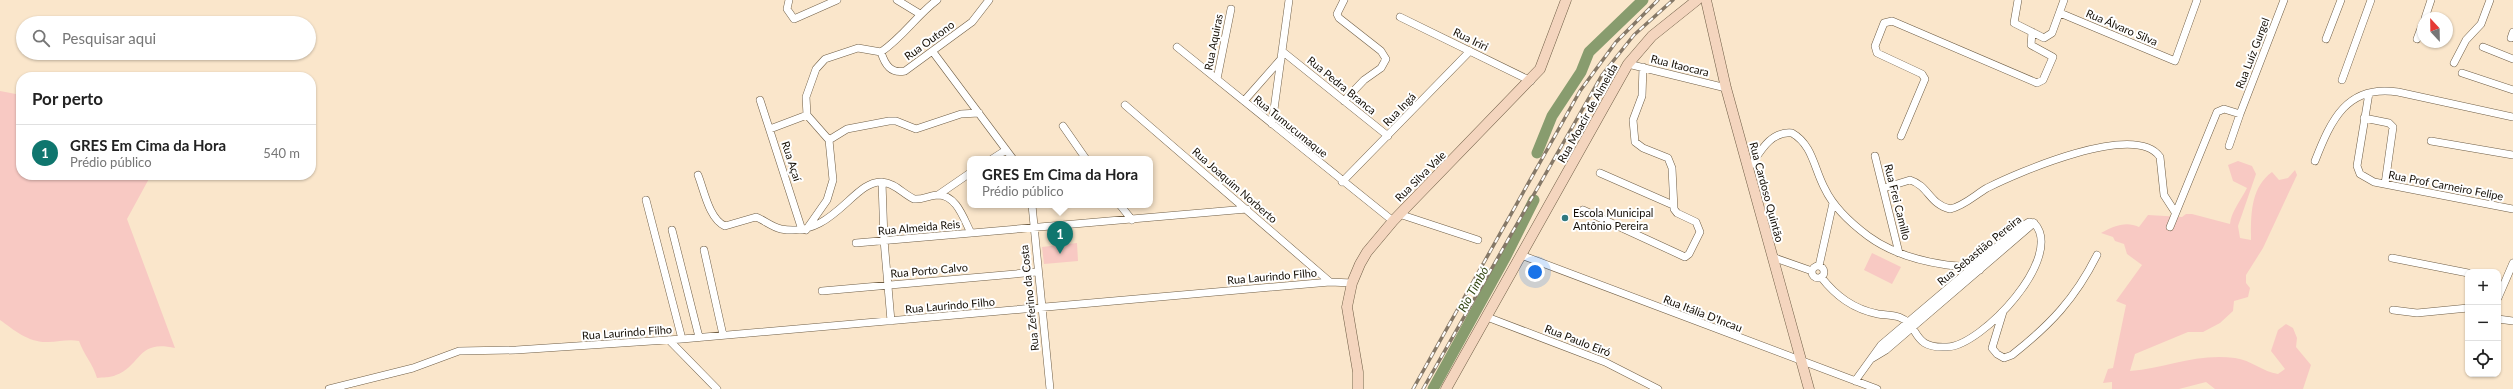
<!DOCTYPE html>
<html lang="pt">
<head>
<meta charset="utf-8">
<style>
  :root { --surface:#fff; --page:#f6f6f6; --text:#222; --muted:#767676; --line:#e0e0e0; --accent:#0f766e }
  body { margin:0; font-family:Lato,sans-serif; background:var(--page); color:var(--text) }
  .controls { position:absolute; right:12px; bottom:12px; display:grid; overflow:hidden; border-radius:8px; box-shadow:0 1px 3px #0004 }
  .controls button { width:36px; height:36px; display:grid; place-items:center; padding:0; border:0; border-bottom:1px solid var(--line); background:var(--surface); color:var(--text); font:20px sans-serif }
  .compass { position:absolute; left:2417px; top:12px; width:36px; height:36px; border-radius:50%; background:var(--surface); box-shadow:0 1px 3px #0004; rotate:338deg }
  .you { position:absolute; left:1535px; top:272px; width:14px; height:14px; margin:-10px; border:3px solid #fff; border-radius:50%; background:#1a73e8; box-shadow:0 0 0 6px #1a73e833 }
  .badge { display:grid; place-items:center; width:26px; height:26px; border-radius:50%; background:var(--accent); color:#fff; font-size:13px; font-weight:700 }
  .pin { position:absolute; translate:-50% -33px; filter:drop-shadow(0 1px 2px #0008) }
  .pin::after { content:''; position:absolute; top:21px; width:14px; height:12px; background:inherit; clip-path:polygon(0 0,100% 0,50% 100%) }
  .popup { position:absolute; left:967px; top:156px; width:186px; height:52px; box-sizing:border-box; display:grid; place-content:center; border-radius:8px; background:var(--surface); filter:drop-shadow(0 1px 3px #0005); font-size:13px; white-space:nowrap; color:var(--muted) }
  .popup b { font-size:15px; color:var(--text) }
  .popup::after { content:''; position:absolute; left:50%; top:100%; margin-left:-8px; border:8px solid transparent; border-top-color:var(--surface) }
  .list { margin:0; padding:0; list-style:none }
  h2 { display:flex; justify-content:space-between; align-items:center; height:52px; margin:0; padding:0 16px; font-size:17px }
  h2 small { font-size:13px; font-weight:400; color:var(--muted) }
  .list li { display:grid; grid-template-columns:26px 1fr auto; gap:12px; align-items:center; box-sizing:border-box; height:56px; padding:0 16px; border-top:1px solid var(--line) }
  .list b { display:block; font-size:15px; white-space:nowrap }
  .list p { margin:0; font-size:13px; white-space:nowrap; color:var(--muted) }
  .list em { font-size:13px; font-style:normal; color:var(--muted) }
  .icon { flex:none; width:22px; height:22px; fill:none; stroke:currentColor; stroke-width:2; stroke-linecap:round; stroke-linejoin:round }
  .map { position:relative; flex:none; width:2513px; height:389px; overflow:hidden }
  .search { position:absolute; background:var(--surface); box-shadow:0 1px 3px #0004; left:16px; top:16px; width:300px; height:44px; display:flex; align-items:center; gap:10px; box-sizing:border-box; padding:0 14px; border-radius:22px; color:var(--muted); font-size:15px }
  .panel { position:absolute; background:var(--surface); box-shadow:0 1px 3px #0004; left:16px; top:72px; width:300px; height:108px; border-radius:16px }
  .map>svg:first-child { display:block }
  .green { fill:#f8c9c3 }
  .lines { fill:none; stroke-linecap:round; stroke-linejoin:round }
  .river { stroke:#889c6e; stroke-width:11 }
  .street-casing { stroke:#6f5e46; stroke-width:8 }
  .secondary-casing { stroke:#6f5e46; stroke-width:11 }
  .street { stroke:#fff; stroke-width:7 }
  .secondary { stroke:#f4d5be; stroke-width:10 }
  .rail-casing { stroke:#857867; stroke-width:3.5 }
  .rail { stroke:#fff; stroke-width:2; stroke-dasharray:6; stroke-linecap:butt }
  .poi-dot { fill:#30797f; stroke:#fff; stroke-width:1.5 }
  .labels { text-anchor:middle; dominant-baseline:central; stroke-width:4; stroke-linejoin:round; paint-order:stroke }
  .street-label { font-size:11px; fill:#140e05; stroke:#fff }
  .poi-label { font-size:11px; fill:#140e05; stroke:#fff; text-anchor:start }
  .water-label { font-size:12px; font-style:italic; fill:#314410; stroke:#fff }
</style>
</head>
<body>
<div class="map">
<svg width="2513" height="389" viewBox="0 0 2513 389">
  <rect width="100%" height="100%" fill="#fae6cb"/>
  <path class="green" d="M0 91 21 95V175H151L127 219 175 348C137 339 142 365 116 375 110 378 103 377 97 378 93 364 84 355 79 341 68 339 59 342 48 342 29 343 14 330 0 320Z
    M2238 161 2252 166 2256 174 2238 226 2240 238 2251 240C2251 216 2250 188 2272 172L2279 180 2288 178 2295 170 2297 175 2263 248 2246 275V283L2250 288 2248 297 2234 301 2233 311 2220 323 2203 332H2188L2135 354 2130 371C2167 368 2196 353 2235 358 2251 360 2263 372 2278 374L2285 369 2271 351 2278 330 2286 324 2293 328 2297 338 2296 347 2311 365 2303 389H2215L2206 382 2179 389H2112V382L2103 383 2108 369 2113 368 2126 305 2116 301 2142 265 2127 254 2124 244 2115 241 2113 237 2101 233C2114 226 2126 221 2139 227L2148 215 2182 217 2186 214H2192L2230 224C2231 212 2241 200 2247 188L2233 181 2228 165Z
    M1077 243 1078 261 1044 264 1042 247Z
    M1872 253 1901 267 1892 284 1864 270Z"/>
  <g class="lines">
    <path class="river" d="M1537 153 1552 116 1581 72 1589 52 1643 0
      M1433 389 1506 256 1534 200"/>
    <defs>
      <path id="street" d="M789 0 787 9 794 19 837 0
        M897 0 920 14
        M1344 0 1337 14 1339 18 1381 51 1386 59 1381 68 1364 80 1344 101
        M2018 0 2014 23 2044 38 2052 33 2064 0
        M2060 13 2175 61 2197 0
        M1400 17 1531 81
        M2425 18 2431 0
        M2511 38 2513 32
        M2326 39 2341 0
        M2417 39 2423 23
        M1177 47 1393 221
        M2483 47 2513 59
        M1282 51 1388 136
        M881 52C885 65 891 74 905 71L972 22 989 0
        M933 52 1013 159
        M2454 63 2466 40 2481 24 2490 0
        M1628 64 1726 88
        M2462 73 2513 90
        M1217 79 1231 9
        M2342 80 2371 0
        M2369 93 2357 166 2360 174 2374 182 2513 209
        M760 100 802 230
        M1244 101 1281 59
        M1125 105 1330 282
        M807 115 806 97 816 69 825 59 858 48 881 52C904 36 916 16 937 0
        M2364 118 2389 123 2393 127 2385 184
        M1272 124 1289 0
        M1063 126 1086 159
        M770 129 807 115 829 140 833 180 827 200 806 230
        M1901 136 1925 79 1922 74 1877 53 1875 46 1884 23 1892 21 2037 83 2043 80 2053 57 2031 45 2032 32
        M829 140 847 129 889 121H896L916 129 961 114 979 113
        M2431 141 2513 155
        M2229 146 2240 114
        M1875 156 1899 253
        M992 159 1006 150
        M2315 161C2331 120 2347 84 2398 92L2513 117
        M1749 168C1760 152 1770 131 1792 133 1813 145 1814 169 1825 189 1834 208 1852 224 1868 236 1891 253 1919 261 1947 265 1959 267 1970 265 1980 270
        M1600 173 1673 205
        M698 175C704 190 709 219 725 226L756 217C764 220 772 227 781 229 833 239 853 180 882 182 895 183 903 194 914 199 923 200 930 195 938 195 957 195 964 220 971 233
        M882 182 884 240 891 321
        M1342 182 1470 51
        M1884 188 1910 180C1929 186 1929 204 1950 209 1964 206 1975 195 1987 188 2017 173 2135 121 2160 157L2164 195 2175 212
        M938 195 970 173
        M646 200 682 339
        M1032 205 1050 389
        M1120 205 1132 220
        M1583 210 1685 257 1689 254 1700 232 1696 222 1677 213 1674 209 1672 168 1668 158 1643 148 1635 142 1633 120 1642 96 1643 67
        M1399 214 1478 240
        M2170 227 2217 112 2224 109 2240 114 2284 0
        M672 230 699 337
        M856 243 1247 209
        M704 250 723 335
        M1521 255 1877 389
        M1772 257 1812 271
        M2392 258 2468 273
        M1819 266 1833 203
        M1812 272a6 6 0 1 1 12 0a6 6 0 1 1-12 0Z
        M1821 277C1836 296 1853 309 1878 314 1884 315 1892 315 1899 317 1921 325 1910 349 1947 347 1982 346 2066 256 2034 223
        M822 291 1037 272
        M2498 298 2513 263
        M2393 310 2417 313 2468 308
        M2003 312 1992 348 1997 354 2004 358 2012 355C2050 325 2075 299 2097 255
        M1487 317 1605 362 1658 389
        M2498 319 2513 321
        M669 340 717 389
        M1871 359 1886 350 2034 223
        M1855 381 1881 345 2019 228 2029 222 2034 223
        M329 389 413 368 459 351 516 350 682 339 1330 282 1352 283"/>
      <path id="secondary" d="M1706 0 1726 88 1809 389
        M1358 389V372L1347 307 1352 283 1360 264 1367 252 1393 221 1540 69 1566 0
        M1446 389 1628 64 1652 36 1697 0"/>
    </defs>
    <use href="#street" class="street-casing"/>
    <use href="#secondary" class="secondary-casing"/>
    <use href="#street" class="street"/>
    <use href="#secondary" class="secondary"/>
    <defs>
      <path id="rail" d="M1413 389 1580 91 1616 42 1658 0
        M1423 389 1602 75 1634 35 1673 0"/>
    </defs>
    <use href="#rail" class="rail-casing"/>
    <use href="#rail" class="rail"/>
  </g>
  <circle class="poi-dot" cx="1565" cy="218" r="4"/>
  <g class="labels">
    <g class="street-label">
      <text transform="translate(2122 27) rotate(23)">Rua Álvaro Silva</text>
      <text transform="translate(1471 39) rotate(26)">Rua Iriri</text>
      <text transform="translate(929 40) rotate(-36)">Rua Outono</text>
      <text transform="translate(1213 42) rotate(-79)">Rua Aquiras</text>
      <text transform="translate(2252 53) rotate(-69)">Rua Luíz Gurgel</text>
      <text transform="translate(1680 65) rotate(14)">Rua Itaocara</text>
      <text transform="translate(1342 85) rotate(39)">Rua Pedra Branca</text>
      <text transform="translate(1399 109) rotate(-46)">Rua Ingá</text>
      <text transform="translate(1587 113) rotate(-61)">Rua Moacir de Almeida</text>
      <text transform="translate(1291 126) rotate(39)">Rua Tumucumaque</text>
      <text transform="translate(792 161) rotate(72)">Rua Açaí</text>
      <text transform="translate(1420 176) rotate(-45)">Rua Silva Vale</text>
      <text transform="translate(1235 185) rotate(41)">Rua Joaquim Norberto</text>
      <text transform="translate(2446 185) rotate(11)">Rua Prof Carneiro Felipe</text>
      <text transform="translate(1767 192) rotate(75)">Rua Cardoso Quintão</text>
      <text transform="translate(1898 202) rotate(76)">Rua Frei Camillo</text>
      <text transform="translate(919 227) rotate(-5)">Rua Almeida Reis</text>
      <text transform="translate(1979 250) rotate(-39)">Rua Sebastião Pereira</text>
      <text transform="translate(929 270) rotate(-5)">Rua Porto Calvo</text>
      <text transform="translate(1272 276) rotate(-5)">Rua Laurindo Filho</text>
      <text transform="translate(1029 298) rotate(-96)">Rua Zeferino da Costa</text>
      <text transform="translate(950 305) rotate(-5)">Rua Laurindo Filho</text>
      <text transform="translate(1703 313) rotate(21)">Rua Itália D'Incau</text>
      <text transform="translate(627 332) rotate(-4)">Rua Laurindo Filho</text>
      <text transform="translate(1578 340) rotate(21)">Rua Paulo Eiró</text>
    </g>
    <g class="poi-label">
      <text x="1573" y="212">Escola Municipal<tspan x="1573" dy="13">Antônio Pereira</tspan></text>
    </g>
    <g class="water-label">
      <text transform="translate(1473 289) rotate(-61)">Rio Timbó</text>
    </g>
  </g>
</svg>
<div class="controls">
<button>+</button>
<button>−</button>
<button><svg class="icon" aria-label="locate" viewBox="0 0 24 24"><circle cx="12" cy="12" r="6"/><path d="M12 2v4M12 18v4M2 12h4M18 12h4"/></svg></button>
</div>
<svg class="compass" viewBox="-18 -18 36 36"><path d="M0-13l5 13h-10z" fill="#e53935"/><path d="M0 13l5-13h-10z" fill="#767676"/></svg>
<div class="you"></div>
<div class="pin badge" style="left:1060px;top:254px">1</div>
<div class="popup"><b>GRES Em Cima da Hora</b>Prédio público</div>
<div class="search"><svg class="icon" aria-label="search" viewBox="0 0 24 24"><circle cx="10" cy="10" r="6"/><path d="M15 15l6 6"/></svg>Pesquisar aqui</div>
<section class="panel">
<h2>Por perto<small></small></h2>
<ul class="list">
<li><span class="badge">1</span><div><b>GRES Em Cima da Hora</b><p>Prédio público</p></div><em>540 m</em></li>
</ul>
</section>
</div>
</body>
</html>
